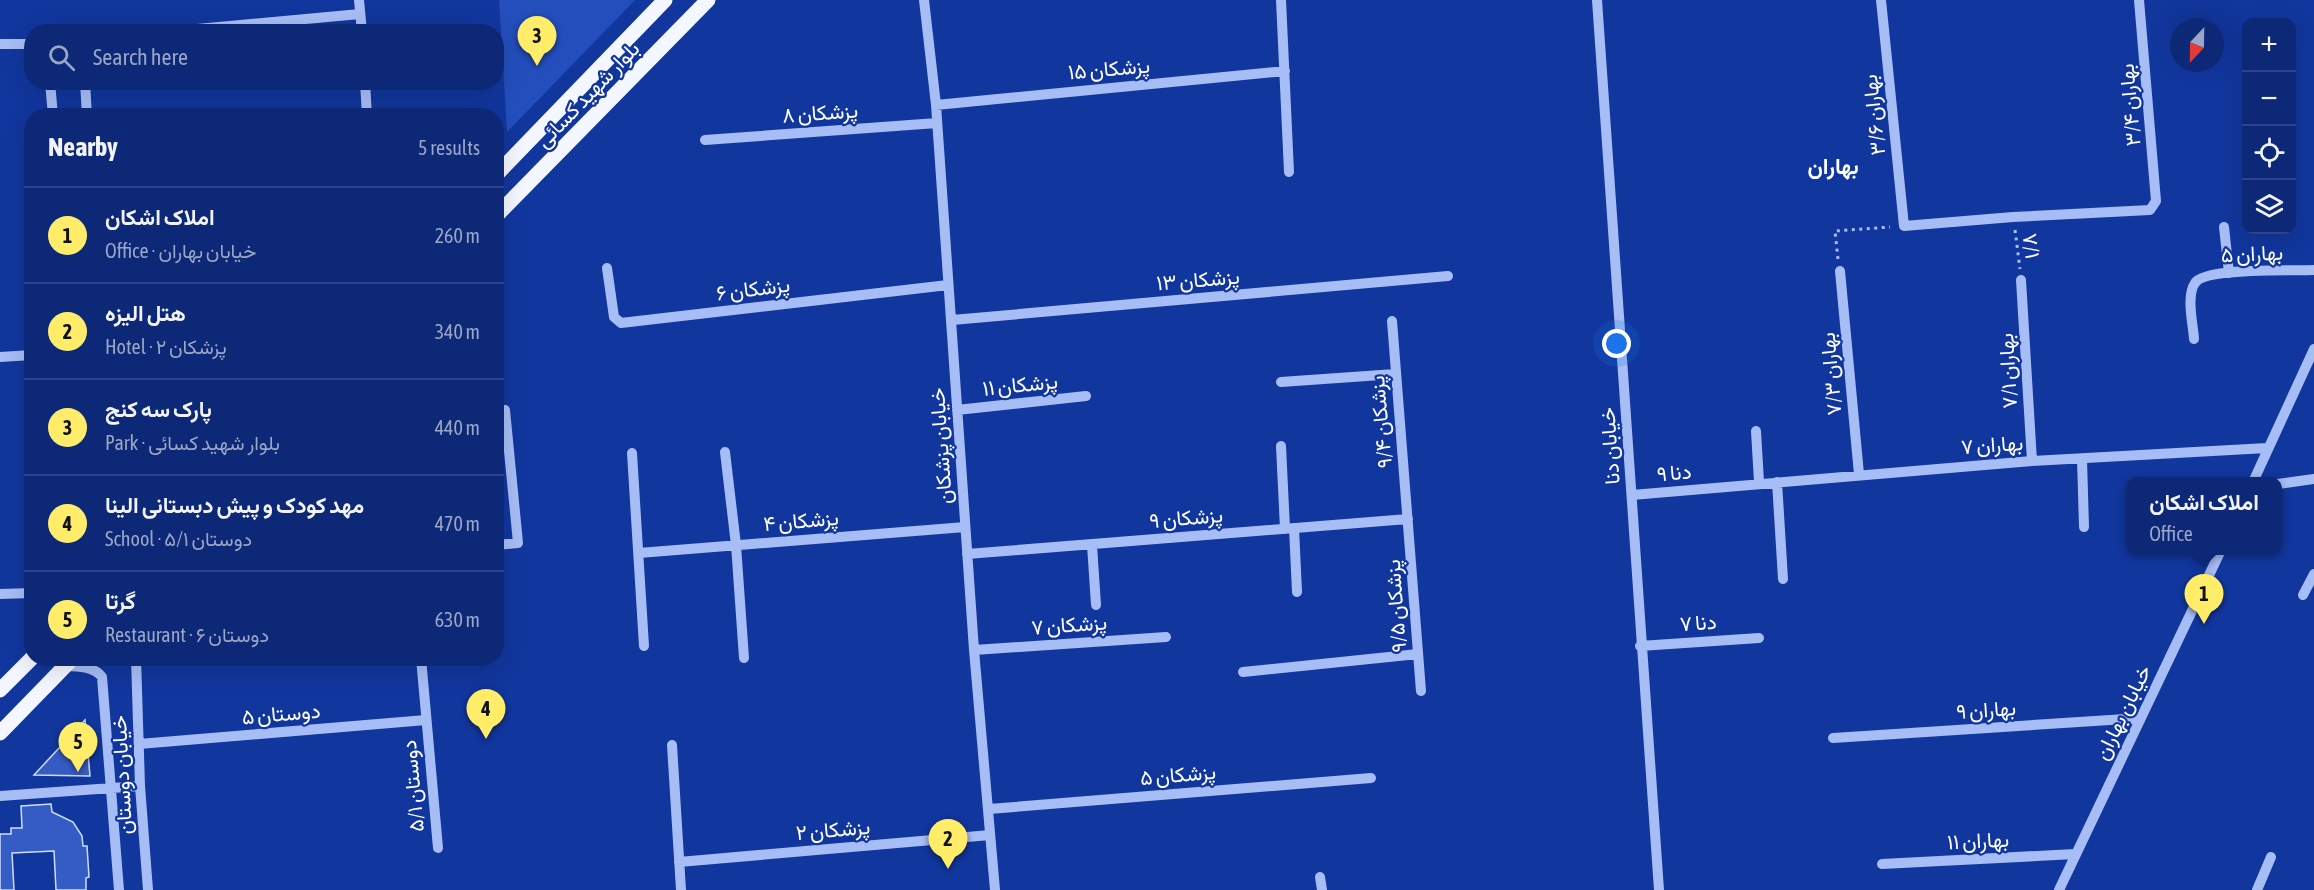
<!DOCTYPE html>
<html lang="en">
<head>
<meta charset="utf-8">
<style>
  :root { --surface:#0d2876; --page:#16307b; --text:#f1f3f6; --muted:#9aa6c5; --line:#2d4488; --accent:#ffed6a }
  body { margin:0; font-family:"Asap Condensed",Vazirmatn,sans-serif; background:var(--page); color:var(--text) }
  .controls { position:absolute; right:18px; top:18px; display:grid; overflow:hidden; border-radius:12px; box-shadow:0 6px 24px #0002 }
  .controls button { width:54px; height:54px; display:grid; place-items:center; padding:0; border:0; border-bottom:2px solid var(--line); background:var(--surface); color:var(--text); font:30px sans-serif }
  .compass { position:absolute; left:2170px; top:18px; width:54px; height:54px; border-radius:50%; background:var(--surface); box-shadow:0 6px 24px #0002; rotate:202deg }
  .you { position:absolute; left:1617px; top:344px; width:21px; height:21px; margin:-15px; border:4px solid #fff; border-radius:50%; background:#1a73e8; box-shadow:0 0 0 9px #1a73e833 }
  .badge { display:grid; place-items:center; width:39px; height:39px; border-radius:50%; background:var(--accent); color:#111; font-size:20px; font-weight:700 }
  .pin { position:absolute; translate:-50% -50px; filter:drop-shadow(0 2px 3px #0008) }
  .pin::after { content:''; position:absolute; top:32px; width:21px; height:18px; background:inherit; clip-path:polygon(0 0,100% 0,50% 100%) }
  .popup { position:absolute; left:2126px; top:477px; width:156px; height:78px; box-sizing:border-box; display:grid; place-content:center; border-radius:12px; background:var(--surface); filter:drop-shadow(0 2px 4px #0005); font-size:20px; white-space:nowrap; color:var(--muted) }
  .popup b { font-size:22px; color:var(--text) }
  .popup::after { content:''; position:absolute; left:50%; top:100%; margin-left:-12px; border:12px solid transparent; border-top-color:var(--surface) }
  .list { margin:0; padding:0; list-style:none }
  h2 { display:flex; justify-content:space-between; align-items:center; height:78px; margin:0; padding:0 24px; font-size:26px }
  h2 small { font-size:20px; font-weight:400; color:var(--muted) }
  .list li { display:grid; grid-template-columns:39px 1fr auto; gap:18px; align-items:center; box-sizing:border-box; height:96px; padding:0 24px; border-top:2px solid var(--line) }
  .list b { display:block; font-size:22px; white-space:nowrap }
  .list p { margin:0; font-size:20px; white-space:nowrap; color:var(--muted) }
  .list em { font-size:20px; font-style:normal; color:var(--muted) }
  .icon { flex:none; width:33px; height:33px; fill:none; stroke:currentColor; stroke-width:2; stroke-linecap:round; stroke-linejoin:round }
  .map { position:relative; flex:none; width:2314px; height:890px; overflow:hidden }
  .search { position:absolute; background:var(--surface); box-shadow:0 6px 24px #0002; left:24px; top:24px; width:480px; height:66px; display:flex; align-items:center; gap:15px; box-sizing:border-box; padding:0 21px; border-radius:24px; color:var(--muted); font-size:22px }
  .panel { position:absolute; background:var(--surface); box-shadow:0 6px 24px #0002; left:24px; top:108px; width:480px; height:558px; border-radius:24px }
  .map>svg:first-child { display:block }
  .green { fill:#234ebc }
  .building { fill:#355cc4; stroke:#cfddfe; stroke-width:1.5 }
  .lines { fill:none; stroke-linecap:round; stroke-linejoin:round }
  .path { stroke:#a7bdf5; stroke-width:3; stroke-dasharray:3 4.5; stroke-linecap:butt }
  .minor { stroke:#a7bdf5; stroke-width:10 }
  .major { stroke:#f4f7ff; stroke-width:15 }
  .labels { text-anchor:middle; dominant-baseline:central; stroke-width:4.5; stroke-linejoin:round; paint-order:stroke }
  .street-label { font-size:21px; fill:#fff; stroke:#11369d }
  .neighbourhood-label { font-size:22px; font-weight:bold; fill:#fff; stroke:#11369d }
</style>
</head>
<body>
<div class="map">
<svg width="2314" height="890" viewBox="0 0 2314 890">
  <rect width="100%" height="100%" fill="#11369d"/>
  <path class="green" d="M499 0H635L507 132Z"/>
  <path class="building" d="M85 720 90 776 34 775Z
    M51 804 52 812 73 822 82 836 83 846H87L89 877 86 878V890H56L54 851 12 853 14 890H0V834H11V828H22L21 806Z"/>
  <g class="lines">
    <path class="path" d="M2015 230 2020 269
      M1838 259 1835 231 1890 227"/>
    <path class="minor" d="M359 0 362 32
      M924 0 936 105 974 650 995 890
      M1281 0 1289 172
      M1597 0 1659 890
      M1881 0 1904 226 2013 217 2150 210 2156 201 2139 0
      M165 32 360 14
      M0 44H32
      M50 82 53 116
      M85 82 87 116
      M365 82 367 116
      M936 105 1285 71
      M705 140 937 123
      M2224 227 2229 273
      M607 268 614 317 621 323 948 285
      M1840 271 1859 474
      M2021 280 2032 461
      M952 320 1448 276
      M1392 321 1421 691
      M2194 339C2193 324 2186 296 2195 283 2205 267 2293 271 2314 270
      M0 357 32 355
      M1281 382 1395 374
      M957 410 1086 396
      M496 412 505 410 518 543 496 545
      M1756 431 1759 482
      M1281 446 1285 529
      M725 452 736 545 744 658
      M632 453 644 646
      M2082 459 2084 527
      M1777 482 1783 579
      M2253 482 2314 349
      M2278 484 2314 479
      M1632 495 2032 461 2267 448
      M1294 528 1297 592
      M1092 545 1096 605
      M639 553 965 527
      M967 554 1408 519
      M0 594 32 593
      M2303 595 2314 574
      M1640 646 1759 638
      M974 650 1166 637
      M136 658 140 786 148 890
      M421 658 438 848
      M66 666C78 667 94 666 102 677L119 890
      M1243 672 1418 654
      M1833 738 2141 718
      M139 744 426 720
      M672 745 681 890
      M0 796 140 786
      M989 809 1371 778
      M679 862 990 835
      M1882 864 2075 854
      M1320 877 1322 890
      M2059 890 2221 550
      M2257 890 2271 857"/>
    <path class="major" d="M496 175 665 0
      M496 216 708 0
      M0 690 32 658
      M0 733 73 658"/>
  </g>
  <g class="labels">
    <g class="street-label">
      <text transform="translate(1109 68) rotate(-5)">۱۵ پزشکان</text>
      <text transform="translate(587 94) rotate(-46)">بلوار شهید کسائی</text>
      <text transform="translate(2129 105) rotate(-95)">۳/۴ بهاران</text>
      <text transform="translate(820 112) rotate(-4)">۸ پزشکان</text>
      <text transform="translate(1873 115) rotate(-96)">۳/۶ بهاران</text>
      <text transform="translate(2032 246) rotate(83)">۷/۱</text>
      <text transform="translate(2252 253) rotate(-3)">۵ بهاران</text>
      <text transform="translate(1198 279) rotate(-5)">۱۳ پزشکان</text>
      <text transform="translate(753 288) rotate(-7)">۶ پزشکان</text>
      <text transform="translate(2007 371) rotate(-93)">۷/۱ بهاران</text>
      <text transform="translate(1830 374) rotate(-95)">۷/۳ بهاران</text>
      <text transform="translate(1020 384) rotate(-6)">۱۱ پزشکان</text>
      <text transform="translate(1380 422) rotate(-95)">۹/۴ پزشکان</text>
      <text transform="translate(1992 444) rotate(-4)">۷ بهاران</text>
      <text transform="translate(940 446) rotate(-94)">خیابان پزشکان</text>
      <text transform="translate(1609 446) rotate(-94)">خیابان دنا</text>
      <text transform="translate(1674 472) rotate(-5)">۹ دنا</text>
      <text transform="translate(1186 517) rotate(-5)">۹ پزشکان</text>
      <text transform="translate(801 520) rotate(-5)">۴ پزشکان</text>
      <text transform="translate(1395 606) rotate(-94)">۹/۵ پزشکان</text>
      <text transform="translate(1698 622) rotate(-4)">۷ دنا</text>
      <text transform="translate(1069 624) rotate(-4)">۷ پزشکان</text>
      <text transform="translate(1986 709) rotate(-4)">۹ بهاران</text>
      <text transform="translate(2122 712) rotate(-64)">خیابان بهاران</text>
      <text transform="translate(281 713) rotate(-5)">۵ دوستان</text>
      <text transform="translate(1178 774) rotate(-5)">۵ پزشکان</text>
      <text transform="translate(121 775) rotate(-93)">خیابان دوستان</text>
      <text transform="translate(412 786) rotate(-95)">۵/۱ دوستان</text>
      <text transform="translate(833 829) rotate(-5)">۲ پزشکان</text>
      <text transform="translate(1978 840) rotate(-3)">۱۱ بهاران</text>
    </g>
    <g class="neighbourhood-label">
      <text x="1833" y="166">بهاران</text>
    </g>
  </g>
</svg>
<div class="controls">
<button>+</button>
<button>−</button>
<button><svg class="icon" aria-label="locate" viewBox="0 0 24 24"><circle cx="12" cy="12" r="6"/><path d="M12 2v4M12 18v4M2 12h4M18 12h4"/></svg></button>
<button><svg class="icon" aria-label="layers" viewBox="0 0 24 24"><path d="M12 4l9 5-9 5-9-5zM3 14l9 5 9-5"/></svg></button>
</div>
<svg class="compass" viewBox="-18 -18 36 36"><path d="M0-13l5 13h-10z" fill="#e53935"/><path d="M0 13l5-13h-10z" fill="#9aa6c5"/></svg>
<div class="you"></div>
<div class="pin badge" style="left:2204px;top:624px">1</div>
<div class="popup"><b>املاک اشکان</b>Office</div>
<div class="pin badge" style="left:948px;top:869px">2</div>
<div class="pin badge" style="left:537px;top:66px">3</div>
<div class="pin badge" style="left:486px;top:739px">4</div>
<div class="pin badge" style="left:78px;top:772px">5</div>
<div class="search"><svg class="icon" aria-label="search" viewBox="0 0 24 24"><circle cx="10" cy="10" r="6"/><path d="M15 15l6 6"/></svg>Search here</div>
<section class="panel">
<h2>Nearby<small>5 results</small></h2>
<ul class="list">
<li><span class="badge">1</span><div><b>املاک اشکان</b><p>Office · خیابان بهاران</p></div><em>260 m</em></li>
<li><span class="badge">2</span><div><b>هتل الیزه</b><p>Hotel · ۲ پزشکان</p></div><em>340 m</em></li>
<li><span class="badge">3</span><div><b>پارک سه کنج</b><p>Park · بلوار شهید کسائی</p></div><em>440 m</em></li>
<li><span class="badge">4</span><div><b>مهد کودک و پیش دبستانی الینا</b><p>School · ۵/۱ دوستان</p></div><em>470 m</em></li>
<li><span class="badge">5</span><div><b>گرتا</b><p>Restaurant · ۶ دوستان</p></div><em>630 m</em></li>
</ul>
</section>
</div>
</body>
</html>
